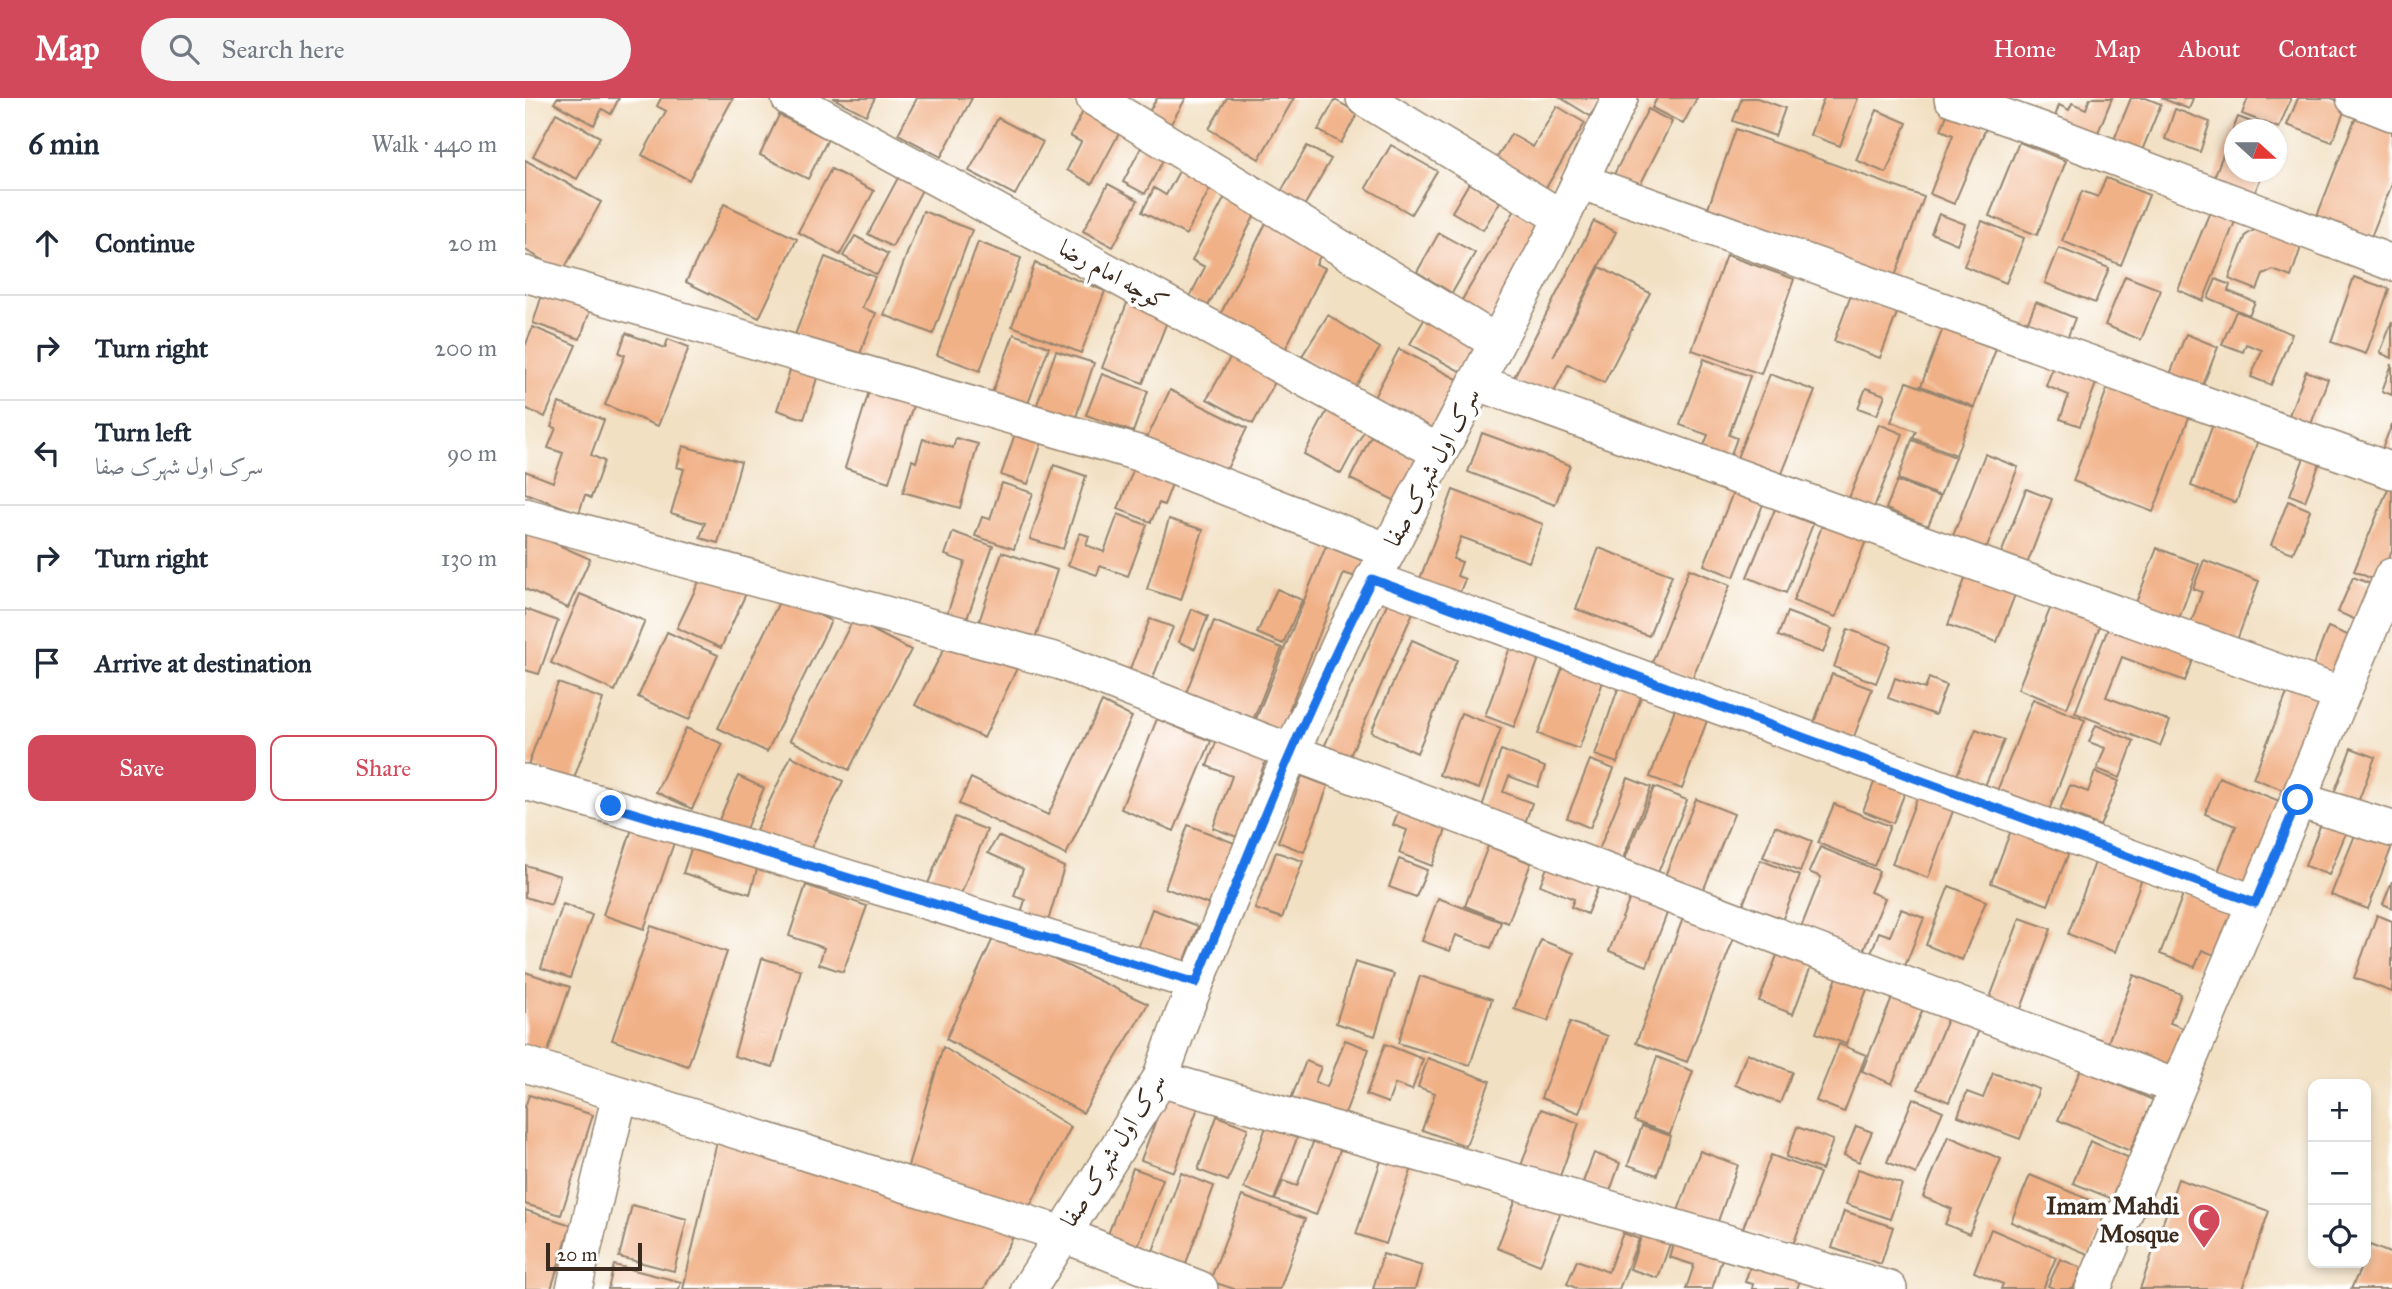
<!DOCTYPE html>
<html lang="en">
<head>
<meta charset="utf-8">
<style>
  :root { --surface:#fff; --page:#f6f6f7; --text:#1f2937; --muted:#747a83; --line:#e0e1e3; --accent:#d1495b }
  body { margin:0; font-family:"IM FELL Great Primer",Amiri,serif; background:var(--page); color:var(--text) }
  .controls { position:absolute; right:21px; bottom:21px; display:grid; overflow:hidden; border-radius:14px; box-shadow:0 4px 10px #0003 }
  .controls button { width:63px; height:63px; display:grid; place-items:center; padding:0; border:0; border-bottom:2px solid var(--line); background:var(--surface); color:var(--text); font:35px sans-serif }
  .compass { position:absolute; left:1699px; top:21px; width:63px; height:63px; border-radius:50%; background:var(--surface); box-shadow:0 4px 10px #0003; rotate:111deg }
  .scale { position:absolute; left:21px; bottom:18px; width:96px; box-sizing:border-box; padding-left:7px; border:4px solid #3b2a1e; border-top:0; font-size:19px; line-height:24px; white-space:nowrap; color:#3b2a1e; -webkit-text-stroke:5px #fff; paint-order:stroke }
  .stop { position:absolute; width:21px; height:21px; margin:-16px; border:5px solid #1a73e8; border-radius:50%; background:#fff }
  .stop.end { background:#1a73e8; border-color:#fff; box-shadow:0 2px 7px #0008 }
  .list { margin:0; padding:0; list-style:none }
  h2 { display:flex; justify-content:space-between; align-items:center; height:91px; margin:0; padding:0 28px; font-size:30px }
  h2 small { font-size:23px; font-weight:400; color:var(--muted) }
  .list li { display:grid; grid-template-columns:46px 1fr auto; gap:21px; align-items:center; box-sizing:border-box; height:105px; padding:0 28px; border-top:2px solid var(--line) }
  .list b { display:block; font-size:26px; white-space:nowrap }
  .list p { margin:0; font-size:23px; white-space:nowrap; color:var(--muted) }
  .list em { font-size:23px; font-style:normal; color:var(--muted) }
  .actions { display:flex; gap:14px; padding:21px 28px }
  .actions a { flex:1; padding:16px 0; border:2px solid var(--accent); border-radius:14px; text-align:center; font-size:24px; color:var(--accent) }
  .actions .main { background:var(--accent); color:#fff }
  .icon { flex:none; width:38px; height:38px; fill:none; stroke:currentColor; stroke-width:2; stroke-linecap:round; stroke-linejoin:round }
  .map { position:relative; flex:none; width:1867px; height:1191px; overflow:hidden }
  header { display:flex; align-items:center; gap:42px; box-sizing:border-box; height:98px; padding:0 35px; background:var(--accent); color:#fff }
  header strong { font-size:33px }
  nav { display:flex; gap:38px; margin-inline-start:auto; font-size:24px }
  .search { width:490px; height:63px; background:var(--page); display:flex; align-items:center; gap:18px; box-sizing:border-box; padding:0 24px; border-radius:38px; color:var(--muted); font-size:26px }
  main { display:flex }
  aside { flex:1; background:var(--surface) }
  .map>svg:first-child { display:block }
  .building { fill:#f1b187 }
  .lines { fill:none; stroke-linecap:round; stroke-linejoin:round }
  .minor-casing { stroke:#968570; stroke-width:38 }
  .minor { stroke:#fff; stroke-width:35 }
  .route { stroke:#1a73e8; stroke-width:9 }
  .labels { text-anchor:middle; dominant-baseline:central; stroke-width:7; stroke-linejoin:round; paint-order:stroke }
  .street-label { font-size:24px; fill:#3b2a1e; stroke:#fff }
  .poi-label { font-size:24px; font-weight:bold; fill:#3b2a1e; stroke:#fff; text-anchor:end }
</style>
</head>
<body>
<header>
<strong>Map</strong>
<div class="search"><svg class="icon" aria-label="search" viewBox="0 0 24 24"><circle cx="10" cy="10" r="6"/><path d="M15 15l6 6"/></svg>Search here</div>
<nav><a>Home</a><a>Map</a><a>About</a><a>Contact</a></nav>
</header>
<main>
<aside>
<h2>6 min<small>Walk · 440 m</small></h2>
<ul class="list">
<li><svg class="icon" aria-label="ahead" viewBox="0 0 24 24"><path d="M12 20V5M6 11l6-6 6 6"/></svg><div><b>Continue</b></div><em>20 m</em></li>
<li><svg class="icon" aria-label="right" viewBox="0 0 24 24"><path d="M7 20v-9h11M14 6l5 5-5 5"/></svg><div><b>Turn right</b></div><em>200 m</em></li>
<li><svg class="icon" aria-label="left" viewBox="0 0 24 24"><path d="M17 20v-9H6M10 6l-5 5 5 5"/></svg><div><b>Turn left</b><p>سرک اول شهرک صفا</p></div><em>90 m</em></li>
<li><svg class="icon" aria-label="right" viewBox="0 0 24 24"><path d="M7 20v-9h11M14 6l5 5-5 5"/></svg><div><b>Turn right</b></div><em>130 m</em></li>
<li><svg class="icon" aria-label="arrive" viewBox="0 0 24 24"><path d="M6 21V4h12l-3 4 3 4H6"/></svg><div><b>Arrive at destination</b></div></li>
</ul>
<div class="actions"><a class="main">Save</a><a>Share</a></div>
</aside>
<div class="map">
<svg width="1867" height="1191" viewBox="0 0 1867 1191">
  <rect width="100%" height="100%" fill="#fff"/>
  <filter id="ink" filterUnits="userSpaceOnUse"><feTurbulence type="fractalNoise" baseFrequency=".0143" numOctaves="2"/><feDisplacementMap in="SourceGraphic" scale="14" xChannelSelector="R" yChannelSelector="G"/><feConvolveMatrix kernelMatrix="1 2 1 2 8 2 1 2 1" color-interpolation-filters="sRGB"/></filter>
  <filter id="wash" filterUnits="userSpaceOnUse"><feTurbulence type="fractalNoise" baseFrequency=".00686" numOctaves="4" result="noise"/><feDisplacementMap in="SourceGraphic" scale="28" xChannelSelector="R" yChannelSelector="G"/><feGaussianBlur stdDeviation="1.57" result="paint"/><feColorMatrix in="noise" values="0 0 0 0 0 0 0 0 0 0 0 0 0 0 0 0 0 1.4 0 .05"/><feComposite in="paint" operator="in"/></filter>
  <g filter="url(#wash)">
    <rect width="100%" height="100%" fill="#f2e0c3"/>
    <g id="blocks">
      <path class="building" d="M32 0H94L86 16 77 11 69 27 29 5Z
        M136 0H208L164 82 117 57 141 13 132 8Z
        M308 0H350L341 17Z
        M392 0H447L416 59 373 36Z
        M632 0H661L644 29 622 17Z
        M702 0H769L734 61 684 31Z
        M1036 0H1077L1065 18Z
        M1132 0H1172L1158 26 1127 10Z
        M1217 0H1232L1260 10 1250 38 1208 23Z
        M1299 0H1333L1315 48 1285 37Z
        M1565 0H1587L1570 42 1528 25 1534 7 1544 12 1547 5 1561 11Z
        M1606 0H1621L1636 6 1616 55 1588 44Z
        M1636 0H1668L1664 11Z
        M1723 0H1766L1754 30 1717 16Z
        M1773 0H1806L1822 6 1807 44 1762 27Z
        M810 2 833 15 816 45 793 32Z
        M561 8 598 28 567 86 542 72 556 44 545 38Z
        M1032 8 1060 25 1016 98 967 68 986 36 1008 49Z
        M1835 8 1867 20V86L1846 139 1792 118Z
        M1123 11 1147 24 1112 93 1087 80Z
        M1650 11 1685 24 1675 54 1640 41Z
        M1352 12 1382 25 1361 75 1331 62Z
        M1423 14 1461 30 1429 106 1405 96 1428 37 1416 32Z
        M31 15 75 39 52 81 8 58Z
        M254 17 303 41 283 81 235 57Z
        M1713 19 1745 31 1710 32V74H1738L1728 99 1688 82Z
        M473 20 518 44 490 97 444 73Z
        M1211 31 1399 99 1368 184 1181 116Z
        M619 44 642 55 620 96 598 84Z
        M1494 44 1541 63 1512 137 1464 118Z
        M866 47 912 73 886 116 841 90Z
        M782 48 806 61 778 110 754 97Z
        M0 62 76 104 38 173 0 152Z
        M658 66 689 83 661 137 617 114 629 90 641 97Z
        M306 71 349 93 315 157 273 134Z
        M374 78 398 90 367 149 343 136Z
        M1581 80 1624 97 1596 167 1537 143 1557 93 1573 99Z
        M944 85 975 104 958 132 927 114Z
        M583 86 613 102 588 149 558 133Z
        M702 95 733 111 682 210 664 200 680 169 667 162Z
        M199 106 272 141 234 220 161 184Z
        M1686 111 1711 121 1678 203 1653 192Z
        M990 112 1019 129 964 224 934 207Z
        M398 113 447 132 408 236 359 217Z
        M1414 116 1440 126 1432 146 1406 135Z
        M743 121 800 149 791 166 800 170 757 258 691 225Z
        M1069 123 1091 134 1028 259 1075 169 1125 195 1079 285 1043 266 1025 302 987 283Z
        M1457 123 1499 140 1481 185 1439 168Z
        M1737 128 1778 143 1766 179 1748 172 1738 177 1732 192 1704 181 1721 137Z
        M914 135 950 155 927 195 892 174Z
        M330 138 363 156 352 177 318 158Z
        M453 144 496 160 455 273 412 257Z
        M1534 150 1584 170 1570 205 1520 185Z
        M1201 157 1269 181 1236 276 1167 252Z
        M300 159 350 179 337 210 351 215 331 266 268 242Z
        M510 165 580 193 556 255 487 228Z
        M1600 178 1636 192 1616 242 1580 227Z
        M1829 179 1864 191 1841 256 1806 244Z
        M1691 181 1705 187 1703 193 1730 204 1724 217 1683 200Z
        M18 194 66 210 55 241 8 225Z
        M1326 197 1372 215 1355 260 1309 243Z
        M604 200 645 216 618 285 577 270Z
        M1511 204 1550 220 1540 246 1500 230Z
        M904 213 957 242 938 275 885 246Z
        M1711 213 1767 236 1746 287 1726 279 1737 252 1721 246 1718 254 1697 246Z
        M803 217 855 250 829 291 777 258Z
        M1867 224V260L1855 255Z
        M8 229 51 247 20 319 0 310V248Z
        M1418 230 1471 251 1449 309 1396 288Z
        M101 235 140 250 143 241 164 249 133 328 80 307 100 257 94 255Z
        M489 236 524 249 502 308 467 295Z
        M1661 236 1693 249 1676 292 1644 279Z
        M874 251 934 282 908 332 848 301Z
        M531 253 569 265 550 322 511 309Z
        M706 258 751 282 728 326 682 301Z
        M1179 261 1225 278 1204 337 1212 340 1201 370 1174 360 1183 337 1155 327Z
        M267 266 294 274 279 321 252 312Z
        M1867 266V297L1857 293Z
        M1529 267 1572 283 1555 328 1535 321 1544 297 1521 288Z
        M1781 273 1803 281 1783 334 1761 325Z
        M577 276 623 293 608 334 561 317Z
        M1245 276 1290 293 1254 383 1210 365Z
        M1585 283 1666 314 1628 414 1548 383Z
        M1382 284 1449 310 1431 357 1388 340 1391 333 1366 324Z
        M346 287 390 301 364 384 320 370Z
        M1341 290 1360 297 1352 317 1333 310Z
        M645 292 722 330 697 381 620 344Z
        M34 305 79 322 66 357 79 363 66 400 60 397 54 415 0 395V373L28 384 38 355 23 350 31 330 26 329Z
        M803 311 840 331 816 376 779 356Z
        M494 324 521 332 503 386 476 377Z
        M1354 326 1378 336 1345 420 1320 410Z
        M1688 326 1733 342 1711 405 1666 388Z
        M1867 326V361L1855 356Z
        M957 335 1045 367 1030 407 943 374Z
        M846 338 895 362 875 405 825 381Z
        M431 340 453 346 435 410 378 394 387 362 391 364 398 341 428 350Z
        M1387 342 1430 359 1415 398 1373 381Z
        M158 348 216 364 193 445 175 440 180 425 146 415 159 371 152 369Z
        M1460 356 1493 369 1459 457 1426 443Z
        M1780 357 1796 362 1780 403 1765 397Z
        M529 367 561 378 538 451 505 441Z
        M609 370 647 386 639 407 634 405 626 424 593 411Z
        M1867 381V452L1854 484 1829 473Z
        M1372 383 1415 399 1403 428 1361 411Z
        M477 385 508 395 489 451 450 438 457 419 465 421Z
        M1211 387 1241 399 1209 479 1179 467Z
        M1501 391 1527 401 1499 474 1473 464Z
        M928 392 1018 426 1004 464 936 439 928 461 937 464 932 478 940 481 931 504 892 489Z
        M1763 403 1785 412 1768 455 1746 447Z
        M1250 411 1288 426 1261 495 1222 479Z
        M593 416 622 427 603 478 575 468 572 477 543 467 555 435 564 438 561 447 579 454Z
        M644 421 678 432 656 502 622 491Z
        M1299 423 1342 440 1311 519 1268 503Z
        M0 432 65 461 43 510 0 491Z
        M428 434 468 448 440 526 421 519 440 464 420 457Z
        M801 448 843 465 836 481 819 475 764 612 772 615 759 646 726 633Z
        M1074 450 1147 477 1124 538 1051 511Z
        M1632 450 1674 466 1652 526 1609 510Z
        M477 454 532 472 509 545 453 527Z
        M1679 462 1734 483 1709 550 1663 533 1677 494 1668 491Z
        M181 469 224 489 196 550 152 530Z
        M1164 471 1205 487 1167 581 1127 565Z
        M1443 473 1492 491 1472 544 1423 527Z
        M1828 479 1848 487 1833 523 1813 514Z
        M752 491 777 502 758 546 732 535Z
        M55 496 120 523 90 593 26 565Z
        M257 498 306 523 242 654 193 630Z
        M864 501 889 512 821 667 796 656Z
        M1529 501 1578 520 1542 610 1493 591Z
        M0 511 33 523 14 576 0 572Z
        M667 511 683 518 670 551 654 544Z
        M1262 514 1307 531 1298 555 1253 538Z
        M625 521 648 529 625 587 602 578Z
        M328 522 386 552 324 672 265 642Z
        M689 523 757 550 726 627 659 600Z
        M1585 525 1670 557 1660 583 1597 559 1581 599 1645 623 1635 648 1550 615Z
        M1803 529 1825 538 1806 584 1785 576Z
        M1323 531 1366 547 1351 585 1309 569Z
        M142 534 193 557 164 622 113 599Z
        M887 542 932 562 892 655 846 634Z
        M987 544 1016 555 989 629 960 618Z
        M420 549 494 566 459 640 390 607Z
        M1039 566 1079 581 1054 651 1013 636Z
        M1307 576 1347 591 1328 641 1288 627Z
        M1370 580 1400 591 1404 580 1421 587 1410 617 1363 600Z
        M33 585 78 601 48 683 3 667Z
        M1095 585 1118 593 1092 665 1070 657Z
        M1765 588 1799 602 1763 694 1728 680Z
        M1508 601 1560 622 1522 717 1471 696Z
        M577 604 607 619 541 757 434 706 446 680 523 717Z
        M1152 605 1184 617 1157 691 1125 679Z
        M936 615 976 630 954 691 914 677Z
        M632 621 686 643 649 733 596 711Z
        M1571 627 1609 643 1595 680 1572 671 1580 650 1564 644Z
        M161 630 198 646 167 711 131 694Z
        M1451 631 1479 642 1460 688 1432 677Z
        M692 642 741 661 712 739 688 730 707 678 682 668Z
        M1826 650 1850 659 1832 707 1808 698Z
        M976 652 1020 669 1013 689 984 678 978 694 1007 705 997 734 954 718Z
        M266 658 318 683 281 761 229 736Z
        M1065 662 1089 671 1065 730 1042 720Z
        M1570 674 1594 683 1575 728 1535 712 1545 687 1563 694Z
        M1352 677 1382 689 1368 725 1338 713Z
        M213 678 239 690 216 742 190 731Z
        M777 678 803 688 779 754 753 744Z
        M1694 679 1757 704 1724 789 1692 776 1711 728 1680 716Z
        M1103 680 1126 689 1095 768 1071 759Z
        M1129 689 1162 702 1130 782 1097 768Z
        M1395 692 1431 705 1403 780 1367 766Z
        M1171 701 1209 716 1178 793 1140 778Z
        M1309 706 1365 728 1349 768 1293 745Z
        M874 711 922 729 907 768 874 755 882 732 868 727Z
        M430 719 462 732 434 801 402 788Z
        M1797 723 1822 732 1804 777 1780 768Z
        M663 727 712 746 687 808 640 790Z
        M1488 727 1546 749 1523 807 1466 785Z
        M108 728 150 742 119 831 78 817Z
        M1250 728 1287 743 1275 774 1238 759Z
        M1832 732 1867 748 1843 811 1806 797Z
        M473 738 539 769 521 830 494 822 500 802 489 798 498 771 463 755Z
        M963 748 1006 765 983 825 940 808Z
        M1295 749 1354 773 1345 794 1360 800 1337 856 1275 832 1296 779 1284 774Z
        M166 751 232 771 225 796 158 775Z
        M751 754 778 763 757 820 730 811Z
        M874 761 902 772 891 799 864 789Z
        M1236 762 1275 778 1256 825 1217 809Z
        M1571 762 1617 780 1590 854 1543 836Z
        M0 767 35 778 26 807 0 799Z
        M1023 767 1074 787 1062 816 1046 809 1049 801 1015 787Z
        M1867 783V810L1858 806Z
        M281 787 342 808 318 874 294 866 299 850 264 838Z
        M1424 788 1461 803 1437 862 1401 847Z
        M1659 794 1709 814 1692 858 1677 852 1670 869 1635 856Z
        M1107 795 1144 810 1122 868 1084 853Z
        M913 800 976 824 966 850 931 837 925 853 897 843Z
        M38 806 67 817 45 880 16 870Z
        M627 811 673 828 657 870 612 853Z
        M1376 811 1399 820 1380 868 1346 855 1354 834 1365 838Z
        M1160 815 1211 834 1162 964 1111 945Z
        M1852 817 1867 823V894L1829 880Z
        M1495 820 1526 831 1494 916 1463 905Z
        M126 828 202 854 163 968 87 942Z
        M471 834 623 906 558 1015 421 941Z
        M1016 842 1049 855 1023 923 989 911Z
        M1255 850 1288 863 1268 916 1234 903Z
        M237 860 276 872 248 969 209 958Z
        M830 864 869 876 850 938 811 925Z
        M0 874 45 889 20 962 0 955Z
        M1314 874 1344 886 1321 946 1291 935Z
        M1609 877 1656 896 1645 925 1658 930 1643 970 1582 947Z
        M895 878 967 901 945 967 873 945Z
        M1370 893 1400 906 1367 986 1337 973Z
        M1425 914 1456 927 1424 1004 1393 991Z
        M1045 924 1083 938 1054 1015 1016 1000Z
        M820 942 844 951 818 1021 766 1001 781 963 796 969 790 984 802 989Z
        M860 946 898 961 887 992 870 986 863 1005 841 997Z
        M1314 946 1341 957 1319 1014 1291 1003Z
        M418 949 546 1029 502 1114 382 1071Z
        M1222 955 1267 974 1255 1005 1210 987Z
        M1132 959 1168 973 1145 1036 1109 1023Z
        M903 960 965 983 941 1048 897 1032 910 995 893 989Z
        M1556 971 1628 1002 1605 1053 1533 1022Z
        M1468 975 1514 991 1495 1041 1433 1018 1442 994 1458 1000Z
        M644 987 677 999 649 1074 616 1062Z
        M4 997 68 1017 36 1117 0 1106V1009Z
        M1388 1000 1418 1013 1391 1076 1362 1064Z
        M1016 1011 1054 1025 1034 1081 996 1068Z
        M692 1018 723 1030 703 1083 673 1072Z
        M1117 1028 1146 1038 1132 1077 1103 1067Z
        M1331 1028 1347 1034 1334 1064 1319 1057Z
        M741 1029 772 1040 749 1102 719 1090Z
        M1272 1029 1308 1042 1297 1072 1261 1059Z
        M195 1030 496 1125 459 1191H158Z
        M1423 1038 1476 1061 1444 1136 1420 1126 1427 1111 1398 1099Z
        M790 1039 816 1049 791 1117 750 1102 758 1083 772 1088Z
        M1565 1043 1607 1061 1590 1102 1548 1085Z
        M1175 1053 1213 1067 1192 1126 1153 1113Z
        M1069 1055 1095 1065 1085 1093 1058 1084Z
        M858 1057 888 1067 861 1146 831 1136Z
        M1246 1057 1295 1075 1267 1149 1218 1130Z
        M608 1070 638 1081 609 1159 579 1147Z
        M1333 1071 1377 1086 1365 1121 1321 1106Z
        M656 1075 689 1088 660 1168 627 1156Z
        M1505 1077 1584 1110 1565 1157 1486 1124Z
        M1653 1081 1744 1113 1717 1191H1615Z
        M995 1091 1038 1108 1015 1167 972 1150Z
        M717 1098 780 1121 755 1191H709L685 1183Z
        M107 1107 162 1121 149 1173 94 1159Z
        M0 1112 46 1127 26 1191H0Z
        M1319 1113 1368 1129 1356 1166 1307 1150Z
        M1120 1128 1148 1137 1133 1180 1105 1171Z
        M1466 1131 1531 1159 1518 1191H1476L1478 1186 1449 1174Z
        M1098 1135 1114 1141 1094 1191H1053L1042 1186 1052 1162 1083 1174Z
        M1150 1139 1199 1155 1187 1191H1161L1169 1167 1144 1159Z
        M1845 1147 1867 1156V1191H1826L1838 1165H1841V1157Z
        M858 1156 897 1168 890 1191H848Z
        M1228 1160 1277 1177 1272 1191H1227L1228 1186 1220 1184Z
        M1535 1161 1557 1170 1548 1191H1530L1523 1188Z
        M89 1167 156 1184 154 1191H83Z"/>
    </g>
  </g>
  <g filter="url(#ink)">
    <use href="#blocks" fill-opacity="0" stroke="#968570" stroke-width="2"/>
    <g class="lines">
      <defs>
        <path id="minor" d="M264 0 914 354
          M569 0 971 244
          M839 0 1037 120
          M1427 0 1517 32 1867 165
          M1829 0 1867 15
          M1055 83 1867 373
          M0 176 616 356 863 453
          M951 284 1817 597
          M0 418 536 564 766 654 1651 989
          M847 481 1730 805
          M0 684 86 708 671 885
          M1773 702 1867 731
          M0 966 537 1136 675 1191
          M635 981 1364 1191
          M49 1191 95 996
          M504 1191 635 981 658 917 752 687 817 541 1037 120 1095 0
          M1568 1191 1867 478"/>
      </defs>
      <use href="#minor" class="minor-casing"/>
      <use href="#minor" class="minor"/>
    </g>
  </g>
  <g class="lines" filter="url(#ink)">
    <path class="route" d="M86 708 671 885C726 749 780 612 847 481L1730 805 1773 702"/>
  </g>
  <defs>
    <symbol id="mosque-pin" viewBox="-11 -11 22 30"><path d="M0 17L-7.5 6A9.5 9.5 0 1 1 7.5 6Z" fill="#d1495b" stroke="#fff"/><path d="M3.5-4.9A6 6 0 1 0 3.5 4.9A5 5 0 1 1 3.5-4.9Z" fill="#fff"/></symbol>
  </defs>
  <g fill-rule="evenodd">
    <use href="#mosque-pin" x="1660" y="1103" width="38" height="52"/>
  </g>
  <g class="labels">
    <g class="street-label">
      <text transform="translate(589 177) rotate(29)">کوچه امام رضا</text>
      <text transform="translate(907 369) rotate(-62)">سرک اول شهرک صفا</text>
      <text transform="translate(588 1052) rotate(-58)">سرک اول شهرک صفا</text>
    </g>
    <g class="poi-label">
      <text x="1654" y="1108">Imam Mahdi<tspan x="1654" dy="28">Mosque</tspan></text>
    </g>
  </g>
</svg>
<div class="controls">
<button>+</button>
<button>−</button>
<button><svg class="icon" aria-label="locate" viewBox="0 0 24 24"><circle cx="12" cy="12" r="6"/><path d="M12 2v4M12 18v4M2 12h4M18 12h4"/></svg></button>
</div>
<svg class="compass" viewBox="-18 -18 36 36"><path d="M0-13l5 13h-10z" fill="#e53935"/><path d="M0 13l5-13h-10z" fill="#747a83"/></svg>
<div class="scale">20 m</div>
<div class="stop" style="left:1773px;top:702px"></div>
<div class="stop end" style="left:86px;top:708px"></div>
</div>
</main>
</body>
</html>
